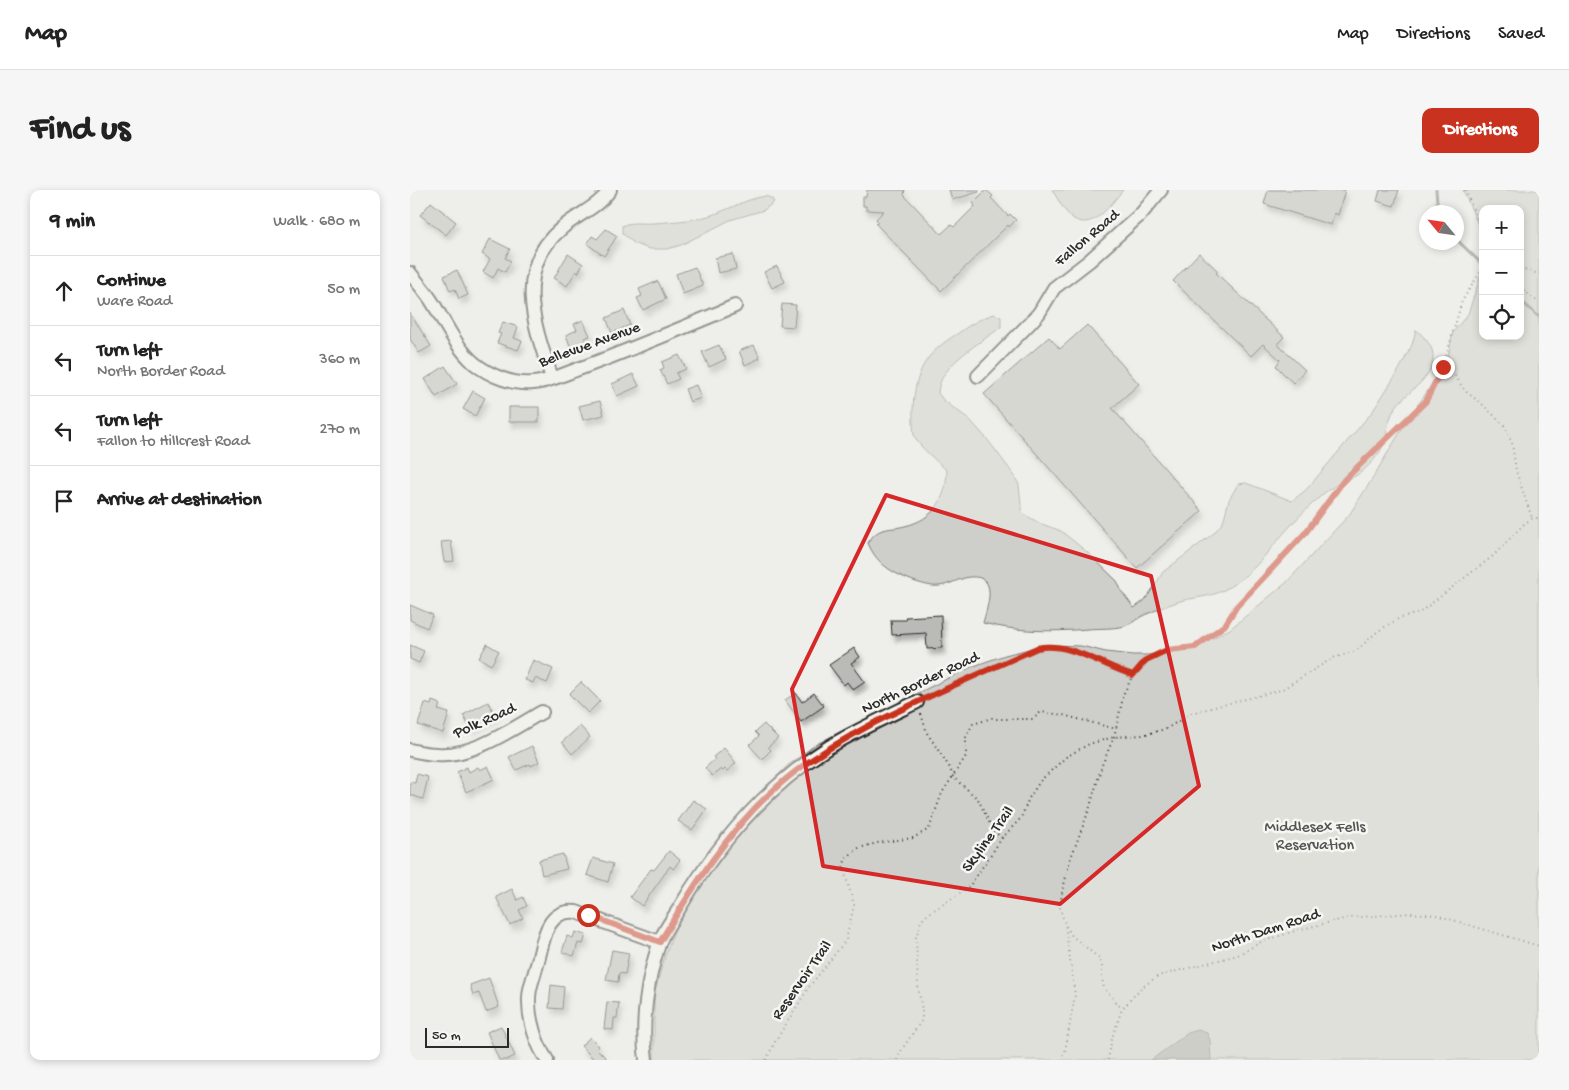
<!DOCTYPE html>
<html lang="en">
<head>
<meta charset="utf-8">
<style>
  :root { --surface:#fff; --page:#f6f6f6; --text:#222; --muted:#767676; --line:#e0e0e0; --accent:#c8321e }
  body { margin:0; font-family:"Gochi Hand",sans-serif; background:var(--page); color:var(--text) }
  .controls { position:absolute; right:15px; top:15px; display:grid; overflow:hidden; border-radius:10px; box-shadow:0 2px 8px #0003 }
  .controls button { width:45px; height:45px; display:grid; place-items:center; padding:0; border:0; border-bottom:1px solid var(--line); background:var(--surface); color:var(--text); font:25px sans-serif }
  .compass { position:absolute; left:1009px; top:15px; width:45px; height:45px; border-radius:50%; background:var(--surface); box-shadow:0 2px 8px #0003; rotate:299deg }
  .scale { position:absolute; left:15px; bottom:12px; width:84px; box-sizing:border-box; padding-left:5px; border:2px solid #2b2b2b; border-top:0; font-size:14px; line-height:18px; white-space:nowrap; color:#2b2b2b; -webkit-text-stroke:4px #f6f6f2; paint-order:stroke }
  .stop { position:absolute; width:15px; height:15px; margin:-11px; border:4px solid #c8321e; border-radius:50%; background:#fff }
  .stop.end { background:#c8321e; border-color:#fff; box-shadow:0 1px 5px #0008 }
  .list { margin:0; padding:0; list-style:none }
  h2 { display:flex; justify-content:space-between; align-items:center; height:65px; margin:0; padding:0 20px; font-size:21px }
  h2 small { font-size:16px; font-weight:400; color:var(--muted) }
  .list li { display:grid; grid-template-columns:32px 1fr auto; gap:15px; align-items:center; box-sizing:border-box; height:70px; padding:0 20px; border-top:1px solid var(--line) }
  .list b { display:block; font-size:19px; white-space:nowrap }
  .list p { margin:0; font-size:16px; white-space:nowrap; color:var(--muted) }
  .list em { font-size:16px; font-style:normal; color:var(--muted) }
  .icon { flex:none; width:28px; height:28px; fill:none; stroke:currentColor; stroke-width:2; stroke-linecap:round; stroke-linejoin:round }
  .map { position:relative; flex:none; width:1129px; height:870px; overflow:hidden; border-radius:10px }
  header { display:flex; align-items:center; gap:30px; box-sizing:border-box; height:70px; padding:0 25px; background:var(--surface); border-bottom:1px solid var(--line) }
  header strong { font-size:24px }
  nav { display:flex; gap:28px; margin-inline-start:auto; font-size:18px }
  .intro { display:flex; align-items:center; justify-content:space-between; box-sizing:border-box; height:120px; padding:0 30px }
  h1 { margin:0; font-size:35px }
  .button { padding:12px 22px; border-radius:10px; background:var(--accent); color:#fff; font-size:18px; font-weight:700 }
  main { display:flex; gap:30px; padding:0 30px }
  aside { flex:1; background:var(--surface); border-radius:10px; box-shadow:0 2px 8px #0003 }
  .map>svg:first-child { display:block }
  .green { fill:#cececa; stroke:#7c7c7a }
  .water { fill:#a6a6a3; stroke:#757573 }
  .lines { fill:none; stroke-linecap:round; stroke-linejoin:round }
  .stream { stroke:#757573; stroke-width:3 }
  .building { fill:#babab7; stroke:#2b2b2b; filter:url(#shadow) }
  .minor-casing { stroke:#2b2b2b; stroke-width:16 }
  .path { stroke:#2b2b2b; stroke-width:2; stroke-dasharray:1 4; stroke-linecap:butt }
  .minor { stroke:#f6f6f2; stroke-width:12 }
  .route { stroke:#c8321e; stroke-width:6 }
  .marked { fill:none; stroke:#d62828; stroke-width:4; stroke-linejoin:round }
  .labels { text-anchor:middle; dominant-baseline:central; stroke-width:5; stroke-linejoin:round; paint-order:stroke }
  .street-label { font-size:16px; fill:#2b2b2b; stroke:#f6f6f2 }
  .park-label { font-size:16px; fill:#545453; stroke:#f6f6f2 }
</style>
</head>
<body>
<header>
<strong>Map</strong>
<nav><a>Map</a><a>Directions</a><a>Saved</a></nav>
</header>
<div class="intro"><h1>Find us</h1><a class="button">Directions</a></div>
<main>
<aside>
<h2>9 min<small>Walk · 680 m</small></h2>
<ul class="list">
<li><svg class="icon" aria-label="ahead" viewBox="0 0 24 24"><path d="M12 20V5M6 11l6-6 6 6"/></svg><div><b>Continue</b><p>Ware Road</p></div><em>50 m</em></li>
<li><svg class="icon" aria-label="left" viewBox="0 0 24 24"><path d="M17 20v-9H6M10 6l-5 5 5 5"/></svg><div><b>Turn left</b><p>North Border Road</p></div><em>360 m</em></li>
<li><svg class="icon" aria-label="left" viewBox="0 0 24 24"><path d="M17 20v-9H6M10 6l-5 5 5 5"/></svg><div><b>Turn left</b><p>Fallon to Hillcrest Road</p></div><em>270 m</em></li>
<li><svg class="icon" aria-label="arrive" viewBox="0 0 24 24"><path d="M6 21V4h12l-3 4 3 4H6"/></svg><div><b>Arrive at destination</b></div></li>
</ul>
</aside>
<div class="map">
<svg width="1129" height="870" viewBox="0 0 1129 870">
  <defs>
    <filter id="shadow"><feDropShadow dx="3" dy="5.5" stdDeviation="2.5" flood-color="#0004"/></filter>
  </defs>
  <rect width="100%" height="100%" fill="#eeeeea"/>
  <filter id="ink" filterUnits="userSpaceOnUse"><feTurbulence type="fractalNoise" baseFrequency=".02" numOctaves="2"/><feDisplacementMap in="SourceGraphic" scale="10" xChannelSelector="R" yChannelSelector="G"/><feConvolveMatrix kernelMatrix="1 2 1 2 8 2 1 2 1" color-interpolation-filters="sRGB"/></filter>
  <g filter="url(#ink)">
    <path class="green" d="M642 0H713C701 14 681 45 660 26 654 21 647 7 642 0Z
      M1053 0H1129V870H244V805L253 772 265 739 280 710 336 620 377 576 405 555 435 539 561 477 595 465 636 455 671 456 696 462 723 465H747L785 457 820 439 876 393 939 325 961 291 996 232 1019 199 1038 167 1043 142 1058 124 1069 91 1073 72V146H1110V19H1073V46Z
      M356 6 362 9 364 12 354 20 320 30 271 55 257 59H240L225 54 212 43V36C221 31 232 34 243 33 258 32 275 31 290 28 313 24 333 9 356 6Z
      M584 124 591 127V137C571 153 529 174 528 203L534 211 559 229 577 249 604 285 609 295 612 323 629 333 651 341 678 363 707 391 712 402 724 418 734 411 744 397 753 382 804 343 813 332 819 310 828 294 836 293 882 311 896 300 963 221 989 180 1002 155 1006 140C1015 147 1024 157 1023 168 1022 190 996 202 985 218 975 233 978 254 966 267 962 273 953 281 947 285 935 292 921 296 911 306 898 317 885 330 874 343 853 367 843 384 814 400 799 408 782 407 767 412 756 416 745 420 735 425 728 428 723 433 715 436 703 439 690 438 678 439 642 442 608 442 573 433 577 417 590 384 559 387 548 389 539 395 529 396 522 397 513 394 506 392 484 384 467 375 458 353 467 336 480 340 495 336 524 329 536 310 537 281 528 271 508 257 504 245 501 221 503 186 519 167 528 156 539 149 550 142 561 134 571 128 584 124Z"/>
    <path class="water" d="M788 840 797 843 800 850 801 870H741L778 843Z"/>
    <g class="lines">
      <path class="stream" d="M1026 0 1028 22
        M1046 49 1073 75
        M1110 110 1129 127"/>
    </g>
    <path class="building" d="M457 0H495L494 5 531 44 541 35 544 37 565 16 563 13 576 0 583 6 581 8 598 26 600 24 606 30 599 37 598 35 531 101 466 34 468 32 466 29 474 21 456 20V16H453V7H456Z
      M539 0H568L569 2 542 10Z
      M858 0H935L928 25 924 23 921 35 854 14Z
      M970 0H989L984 16 967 11Z
      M21 12 46 32 36 45 10 25Z
      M196 39 207 46 194 66 177 54 182 46 187 49Z
      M80 49 100 59 95 68 101 71 95 82 88 78 83 88 73 82 80 69 72 64Z
      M789 63 808 81 806 83 874 147 867 154 895 180 883 193 866 176 870 170 853 154 841 166 763 91Z
      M158 64 173 74 168 83 166 81 157 96 144 88Z
      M323 64 326 79 308 83 305 68Z
      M367 76 375 92 362 98 354 82Z
      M285 77 293 96 273 104 266 84Z
      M47 80 58 105 49 109 45 99 40 101 34 86Z
      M248 91 256 109 233 120 227 108 232 106 229 99Z
      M372 114 386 115 384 137 370 136Z
      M214 120 220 135 202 143 196 128Z
      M0 123 21 156 9 163 0 149Z
      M173 130 180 146 174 148 175 151 161 158 156 145 167 140 164 134Z
      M93 132 108 137 104 148 112 151 108 160 87 153 91 144 88 143Z
      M677 135 729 194 702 218 792 321 727 378 574 204 639 147 650 159Z
      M309 155 316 169 299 177 292 162Z
      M344 155 350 168 335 175 329 161Z
      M269 165 276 179 266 183 269 189 257 194 250 180 254 178 252 172Z
      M35 176 47 194 26 207 15 189Z
      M223 184 229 196 207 206 202 194Z
      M286 195 291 208 280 212 275 199Z
      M63 201 75 208 65 226 53 219Z
      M190 211 194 225 173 230 169 216Z
      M99 217H129V232H99Z
      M41 351 44 371 34 372 31 352Z
      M0 415 23 425 17 438 0 430Z
      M531 425 532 458 517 459 516 443 482 445 481 430H496L495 427Z
      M77 454 89 461 81 475 69 468Z
      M0 455 14 461 9 473 0 469Z
      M444 458 450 467 441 473 455 492 443 500 437 492 434 495 419 475Z
      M123 470 143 479 137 493 125 488 123 493 115 490Z
      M171 492 190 511 178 523 159 504Z
      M386 503 392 512 404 503 414 516 391 532 375 510Z
      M22 511 30 514 28 520 39 523 33 543 8 535 15 513 21 515Z
      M78 512 85 525 60 538 53 525Z
      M354 534 368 548 358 557 361 560 352 569 339 555 349 546 345 542Z
      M170 536 180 547 162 564 152 552Z
      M122 556 129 572 121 576 120 574 106 580 99 567Z
      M314 558 326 573 317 581 315 579 313 581 311 579 302 586 295 578 305 569 303 567Z
      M78 576 84 589 56 602 47 582 57 577 59 582 68 577 70 580Z
      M7 584 18 587 13 609 0 605V592L5 593Z
      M283 610 297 619 282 640 268 631Z
      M259 661 270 670 263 679 260 676 232 716 220 707 241 679 244 680Z
      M153 664 157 679 132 685 129 670Z
      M183 668 203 674 198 692 177 685Z
      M102 699 107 710 113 707 117 716 109 720 113 728 100 735 86 707Z
      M165 742 176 745 173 754 168 753 164 766 152 762 157 746 163 748Z
      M202 760 219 763 215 784 209 783 208 792 196 790Z
      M79 788 89 817 76 822 69 803 63 805 60 795Z
      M141 795 154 797 152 819 139 818Z
      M197 812 209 813 207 828H204L203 840 194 839Z
      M91 836 105 866 96 870H89L77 842Z
      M180 847 189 856 187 859 198 870H185L171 856Z"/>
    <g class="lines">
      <defs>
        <path id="minor" d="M0 83C7 92 15 101 21 110 35 132 45 156 64 173 80 186 103 195 123 193 140 192 158 182 174 177 225 158 275 137 325 116
          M568 186 621 132 629 123 644 98 679 71 731 24 751 0
          M142 188C125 138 102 79 152 38 168 24 187 18 200 0
          M0 560C9 562 18 564 27 564 63 567 102 539 132 522
          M137 870C126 854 119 830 119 812 118 799 123 790 126 778 133 758 133 718 166 722L249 752
          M236 870C231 832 237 790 249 754 253 741 263 729 270 717 307 655 357 596 419 557 447 540 478 526 507 512"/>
      </defs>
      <use href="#minor" class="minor-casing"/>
      <path class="path" d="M1055 0 1073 42
        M1110 79 1129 84
        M1110 97 1129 113
        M1033 177 1044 184 1055 201 1072 214 1094 235 1102 253 1106 281 1122 328
        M516 508 627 458C660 451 692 476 723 485
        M511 524 517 543 540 578 543 587 568 609 583 640 592 648
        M656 736 662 746 689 768 692 777V788L694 798 712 819
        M356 870 365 852 399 797 436 750 444 715 433 677 436 668 449 658 467 653 503 648 519 639 532 603 556 566V546L563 534 582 528 586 529H623L631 522 653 525 706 539
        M487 870 492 859 512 830V821L508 796 506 747 511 731 518 724 559 697 592 648 611 628 619 608 631 590 656 567 679 554 704 547 732 545 756 539 781 523 871 500 923 468 946 461 968 441 990 428 1009 423 1083 366 1115 333 1123 328H1129
        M651 870 655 861 665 805 655 734 650 719 652 703 660 670 679 620 692 575 704 547 714 503 723 485 736 470 757 461 785 457 815 435 827 416 896 342 934 290 1016 211 1033 177 1052 111 1073 78
        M698 870 702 848 712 819 731 798 748 786 828 765 851 752 888 740 938 728 1001 723 1026 725 1129 756"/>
      <use href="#minor" class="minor"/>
    </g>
  </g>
  <g class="lines" filter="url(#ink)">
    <path class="route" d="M178 725 250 752C284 695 319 639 369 595 397 570 431 551 464 533 517 506 572 483 627 458 660 451 692 476 723 485L736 470 757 460 785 457 815 435 827 416 896 342 934 290 1016 211 1033 177"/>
  </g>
  <path d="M0 0H1129V870H0ZM476 305 741 386 789 596 650 714 413 676 382 499Z" fill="#eeeeea" fill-opacity=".55" fill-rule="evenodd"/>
  <path class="marked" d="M476 305 741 386 789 596 650 714 413 676 382 499Z"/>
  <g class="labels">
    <g class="street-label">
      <text transform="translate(678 49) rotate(-40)">Fallon Road</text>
      <text transform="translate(180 156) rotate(-20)">Bellevue Avenue</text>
      <text transform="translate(511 494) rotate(-25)">North Border Road</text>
      <text transform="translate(75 532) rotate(-24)">Polk Road</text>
      <text transform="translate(579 650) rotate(-54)">Skyline Trail</text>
      <text transform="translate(856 742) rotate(-18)">North Dam Road</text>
      <text transform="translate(393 791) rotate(-55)">Reservoir Trail</text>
    </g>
    <g class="park-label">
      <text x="905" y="638">Middlesex Fells<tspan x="905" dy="18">Reservation</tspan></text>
    </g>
  </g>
</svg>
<div class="controls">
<button>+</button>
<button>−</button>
<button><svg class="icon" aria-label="locate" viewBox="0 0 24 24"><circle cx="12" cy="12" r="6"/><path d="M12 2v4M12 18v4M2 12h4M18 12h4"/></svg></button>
</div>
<svg class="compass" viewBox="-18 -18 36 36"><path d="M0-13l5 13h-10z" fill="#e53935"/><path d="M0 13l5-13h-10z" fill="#767676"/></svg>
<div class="scale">50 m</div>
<div class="stop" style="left:178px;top:725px"></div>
<div class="stop end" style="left:1033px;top:177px"></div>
</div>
</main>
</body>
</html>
